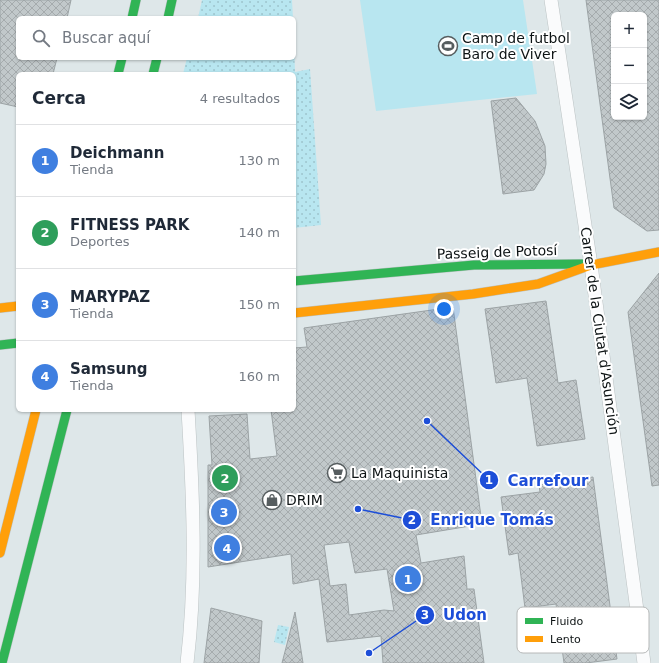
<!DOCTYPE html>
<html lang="es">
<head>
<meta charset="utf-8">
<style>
  :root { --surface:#fff; --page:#f6f6f7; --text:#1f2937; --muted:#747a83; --line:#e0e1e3; --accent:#0b8043 }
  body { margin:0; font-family:"DejaVu Sans",sans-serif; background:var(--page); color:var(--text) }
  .controls { position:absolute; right:12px; top:12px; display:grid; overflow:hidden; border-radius:6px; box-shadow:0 1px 3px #0004 }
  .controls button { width:36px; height:36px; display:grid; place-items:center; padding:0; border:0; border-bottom:1px solid var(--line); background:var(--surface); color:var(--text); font:20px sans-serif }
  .you { position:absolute; left:444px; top:309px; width:14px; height:14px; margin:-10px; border:3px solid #fff; border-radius:50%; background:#1a73e8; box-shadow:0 0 0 6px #1a73e833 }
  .badge { display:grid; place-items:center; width:26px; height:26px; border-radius:50%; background:var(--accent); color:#fff; font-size:13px; font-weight:700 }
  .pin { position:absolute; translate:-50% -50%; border:2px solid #fff; box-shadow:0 1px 4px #0006 }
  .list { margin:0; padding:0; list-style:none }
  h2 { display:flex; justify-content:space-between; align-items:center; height:52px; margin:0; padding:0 16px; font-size:17px }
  h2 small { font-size:13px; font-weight:400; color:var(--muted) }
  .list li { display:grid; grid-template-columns:26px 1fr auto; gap:12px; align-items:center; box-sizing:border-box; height:72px; padding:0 16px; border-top:1px solid var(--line) }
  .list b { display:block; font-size:15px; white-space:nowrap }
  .list p { margin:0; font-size:13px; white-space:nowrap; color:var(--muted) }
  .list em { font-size:13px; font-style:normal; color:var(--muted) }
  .icon { flex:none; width:22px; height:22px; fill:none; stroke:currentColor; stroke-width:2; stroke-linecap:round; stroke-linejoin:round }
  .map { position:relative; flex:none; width:659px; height:663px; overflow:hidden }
  .search { position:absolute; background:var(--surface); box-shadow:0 1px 3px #0004; left:16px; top:16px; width:280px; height:44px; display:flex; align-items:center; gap:10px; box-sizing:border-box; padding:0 14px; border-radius:6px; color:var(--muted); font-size:15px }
  .panel { position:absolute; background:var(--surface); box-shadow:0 1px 3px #0004; left:16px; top:72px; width:280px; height:340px; border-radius:6px }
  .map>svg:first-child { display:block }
  .grass { fill:url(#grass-dots) }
  .garden { fill:#b8e6f0 }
  .building { fill:url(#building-cross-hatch); stroke:#9ca3a5; fill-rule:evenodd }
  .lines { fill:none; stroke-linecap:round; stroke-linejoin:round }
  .street-casing { stroke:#bbc2c3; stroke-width:14 }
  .fast-casing { stroke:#bbc2c3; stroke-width:10 }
  .slow-casing { stroke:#bbc2c3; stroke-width:10 }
  .street { stroke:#fafbfc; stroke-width:13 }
  .fast { stroke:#30b455; stroke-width:9 }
  .slow { stroke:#ff9f0a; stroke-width:9 }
  .labels { text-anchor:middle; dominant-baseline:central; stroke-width:4; stroke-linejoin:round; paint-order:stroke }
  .poi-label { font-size:14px; fill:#0d1314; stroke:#fff; text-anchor:start }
  .street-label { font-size:14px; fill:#0d1314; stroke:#fff }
  .key { fill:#fff; stroke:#b6b8b8; stroke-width:1 }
  .key-label { font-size:11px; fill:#0d1314 }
  .leader { fill:none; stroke:#1d4ed8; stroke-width:1.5 }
  .callout-dot { fill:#1d4ed8; stroke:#fff; stroke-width:1.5 }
  .mark-label { font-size:12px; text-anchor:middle; font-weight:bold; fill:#fff }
  .callout-label { font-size:15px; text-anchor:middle; font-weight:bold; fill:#1d4ed8; stroke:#fff; stroke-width:4; stroke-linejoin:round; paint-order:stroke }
</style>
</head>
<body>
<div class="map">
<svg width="659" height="663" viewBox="0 0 659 663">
  <defs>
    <pattern id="grass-dots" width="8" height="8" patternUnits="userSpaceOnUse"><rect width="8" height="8" fill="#b8e6f0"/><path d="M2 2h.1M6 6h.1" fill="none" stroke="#9dc4cd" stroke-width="1.8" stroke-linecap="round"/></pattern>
    <pattern id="building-cross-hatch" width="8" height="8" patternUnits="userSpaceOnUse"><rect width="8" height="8" fill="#c1c8ca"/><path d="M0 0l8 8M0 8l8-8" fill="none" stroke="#a5abad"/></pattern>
  </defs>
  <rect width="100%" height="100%" fill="#dee7e9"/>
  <path class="grass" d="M202 0H292L293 18H198Z
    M294 41 295 72 310 69 321 225 294 228V74H183L187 58H294Z
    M278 625 289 627 285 645 274 642Z"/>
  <path class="garden" d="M360 0H523L537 94 376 111Z"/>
  <path class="building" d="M0 0H71L67 18H18V58H57L53 74H18V107L0 103Z
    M586 0H659V230L647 231 614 208ZM614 15H644V117H614Z
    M516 98 535 121 545 146 546 164 544 174 534 190 503 194 491 101Z
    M659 273V485L652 486 628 312Z
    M546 301 558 383 576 380 585 439 537 446 527 378 496 383 485 309Z
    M453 307 482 524 416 535 421 563 464 556 467 589H474L484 663H383L381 636 327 642 319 579 293 584 291 554 208 567V465H212L209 416 247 414 250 459 277 456 271 410H294V348L307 347 304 328ZM349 542 355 573 387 569 394 611 384 610 349 615 346 584 330 586 324 545Z
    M593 477 617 659 586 663H564L556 604 525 608 518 553 509 555 501 497 540 492 539 485Z
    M211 608 262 621 259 663H204Z
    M295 612 303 663H282L288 640Z"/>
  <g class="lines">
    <defs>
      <path id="street" d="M551 0 591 265 644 663
        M187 663C197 579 193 494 188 410"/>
      <path id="fast" d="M132 18 136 0
        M168 18 172 0
        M118 74 122 58
        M153 74 157 58
        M294 281 474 265 582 264
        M0 345 18 343
        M2 663 67 410"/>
      <path id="slow" d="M0 308 18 306
        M294 313 473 294 538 284 591 265 659 252
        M0 553 36 410"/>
    </defs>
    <use href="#street" class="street-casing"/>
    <use href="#fast" class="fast-casing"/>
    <use href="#slow" class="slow-casing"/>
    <use href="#street" class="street"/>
    <use href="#fast" class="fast"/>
    <use href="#slow" class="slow"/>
  </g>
  <defs>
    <symbol id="stadium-ring" viewBox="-11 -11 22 22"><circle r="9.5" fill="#fff" stroke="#565d5f" stroke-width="1.5"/><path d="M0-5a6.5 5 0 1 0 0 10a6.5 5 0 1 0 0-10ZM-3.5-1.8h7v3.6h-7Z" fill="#565d5f"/></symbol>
    <symbol id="supermarket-ring" viewBox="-11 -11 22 22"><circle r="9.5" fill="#fff" stroke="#565d5f" stroke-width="1.5"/><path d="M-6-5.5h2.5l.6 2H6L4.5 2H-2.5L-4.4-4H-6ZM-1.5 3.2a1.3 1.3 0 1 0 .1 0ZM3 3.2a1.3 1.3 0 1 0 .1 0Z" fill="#565d5f"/></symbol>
    <symbol id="shop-ring" viewBox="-11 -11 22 22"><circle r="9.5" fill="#fff" stroke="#565d5f" stroke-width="1.5"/><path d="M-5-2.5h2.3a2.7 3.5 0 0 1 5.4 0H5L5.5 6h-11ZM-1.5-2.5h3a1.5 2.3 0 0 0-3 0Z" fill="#565d5f"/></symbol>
  </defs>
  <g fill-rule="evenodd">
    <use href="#stadium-ring" x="437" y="35" width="22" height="22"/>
    <use href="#supermarket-ring" x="326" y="462" width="22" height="22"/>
    <use href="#shop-ring" x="261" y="489" width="22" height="22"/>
  </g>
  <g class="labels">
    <g class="poi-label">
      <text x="462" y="38">Camp de futbol<tspan x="462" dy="16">Baro de Viver</tspan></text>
      <text x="351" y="473">La Maquinista</text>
      <text x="286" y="500">DRIM</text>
    </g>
    <g class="street-label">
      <text transform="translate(497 252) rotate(-2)">Passeig de Potosí</text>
      <text transform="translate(600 331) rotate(82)">Carrer de la Ciutat d'Asunción</text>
    </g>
  </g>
  <rect x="517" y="607" width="132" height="46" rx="6" class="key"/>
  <rect x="525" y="618" width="18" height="6" fill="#30b455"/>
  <rect x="525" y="636" width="18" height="6" fill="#ff9f0a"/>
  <g class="key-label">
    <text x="550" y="625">Fluido</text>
    <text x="550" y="643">Lento</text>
  </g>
  <path class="leader" d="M427 421L489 480M358 509L412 520M369 653L425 615"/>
  <g class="callout-dot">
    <circle cx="427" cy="421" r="4"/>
    <circle cx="358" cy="509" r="4"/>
    <circle cx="369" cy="653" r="4"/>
    <circle cx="489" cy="480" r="10"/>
    <circle cx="412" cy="520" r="10"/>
    <circle cx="425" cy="615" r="10"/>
  </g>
  <g class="mark-label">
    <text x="489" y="484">1</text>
    <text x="412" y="524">2</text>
    <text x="425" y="619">3</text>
  </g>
  <g class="callout-label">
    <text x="548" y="486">Carrefour</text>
    <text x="492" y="525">Enrique Tomás</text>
    <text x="465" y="620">Udon</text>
  </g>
</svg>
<div class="controls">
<button>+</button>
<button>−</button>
<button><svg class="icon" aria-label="layers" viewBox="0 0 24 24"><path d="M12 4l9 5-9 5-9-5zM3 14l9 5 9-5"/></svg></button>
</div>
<div class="you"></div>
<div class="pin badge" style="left:408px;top:579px;background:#3f7fe0">1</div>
<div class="pin badge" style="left:225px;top:478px;background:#2e9e5b">2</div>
<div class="pin badge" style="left:224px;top:512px;background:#3f7fe0">3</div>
<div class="pin badge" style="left:227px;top:548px;background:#3f7fe0">4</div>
<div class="search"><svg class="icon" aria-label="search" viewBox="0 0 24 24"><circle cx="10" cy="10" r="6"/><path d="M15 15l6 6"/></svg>Buscar aquí</div>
<section class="panel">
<h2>Cerca<small>4 resultados</small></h2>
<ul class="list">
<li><span class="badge" style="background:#3f7fe0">1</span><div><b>Deichmann</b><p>Tienda</p></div><em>130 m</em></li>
<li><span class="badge" style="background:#2e9e5b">2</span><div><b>FITNESS PARK</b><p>Deportes</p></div><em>140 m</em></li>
<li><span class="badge" style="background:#3f7fe0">3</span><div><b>MARYPAZ</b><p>Tienda</p></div><em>150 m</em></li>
<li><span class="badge" style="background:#3f7fe0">4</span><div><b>Samsung</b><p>Tienda</p></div><em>160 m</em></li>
</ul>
</section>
</div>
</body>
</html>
